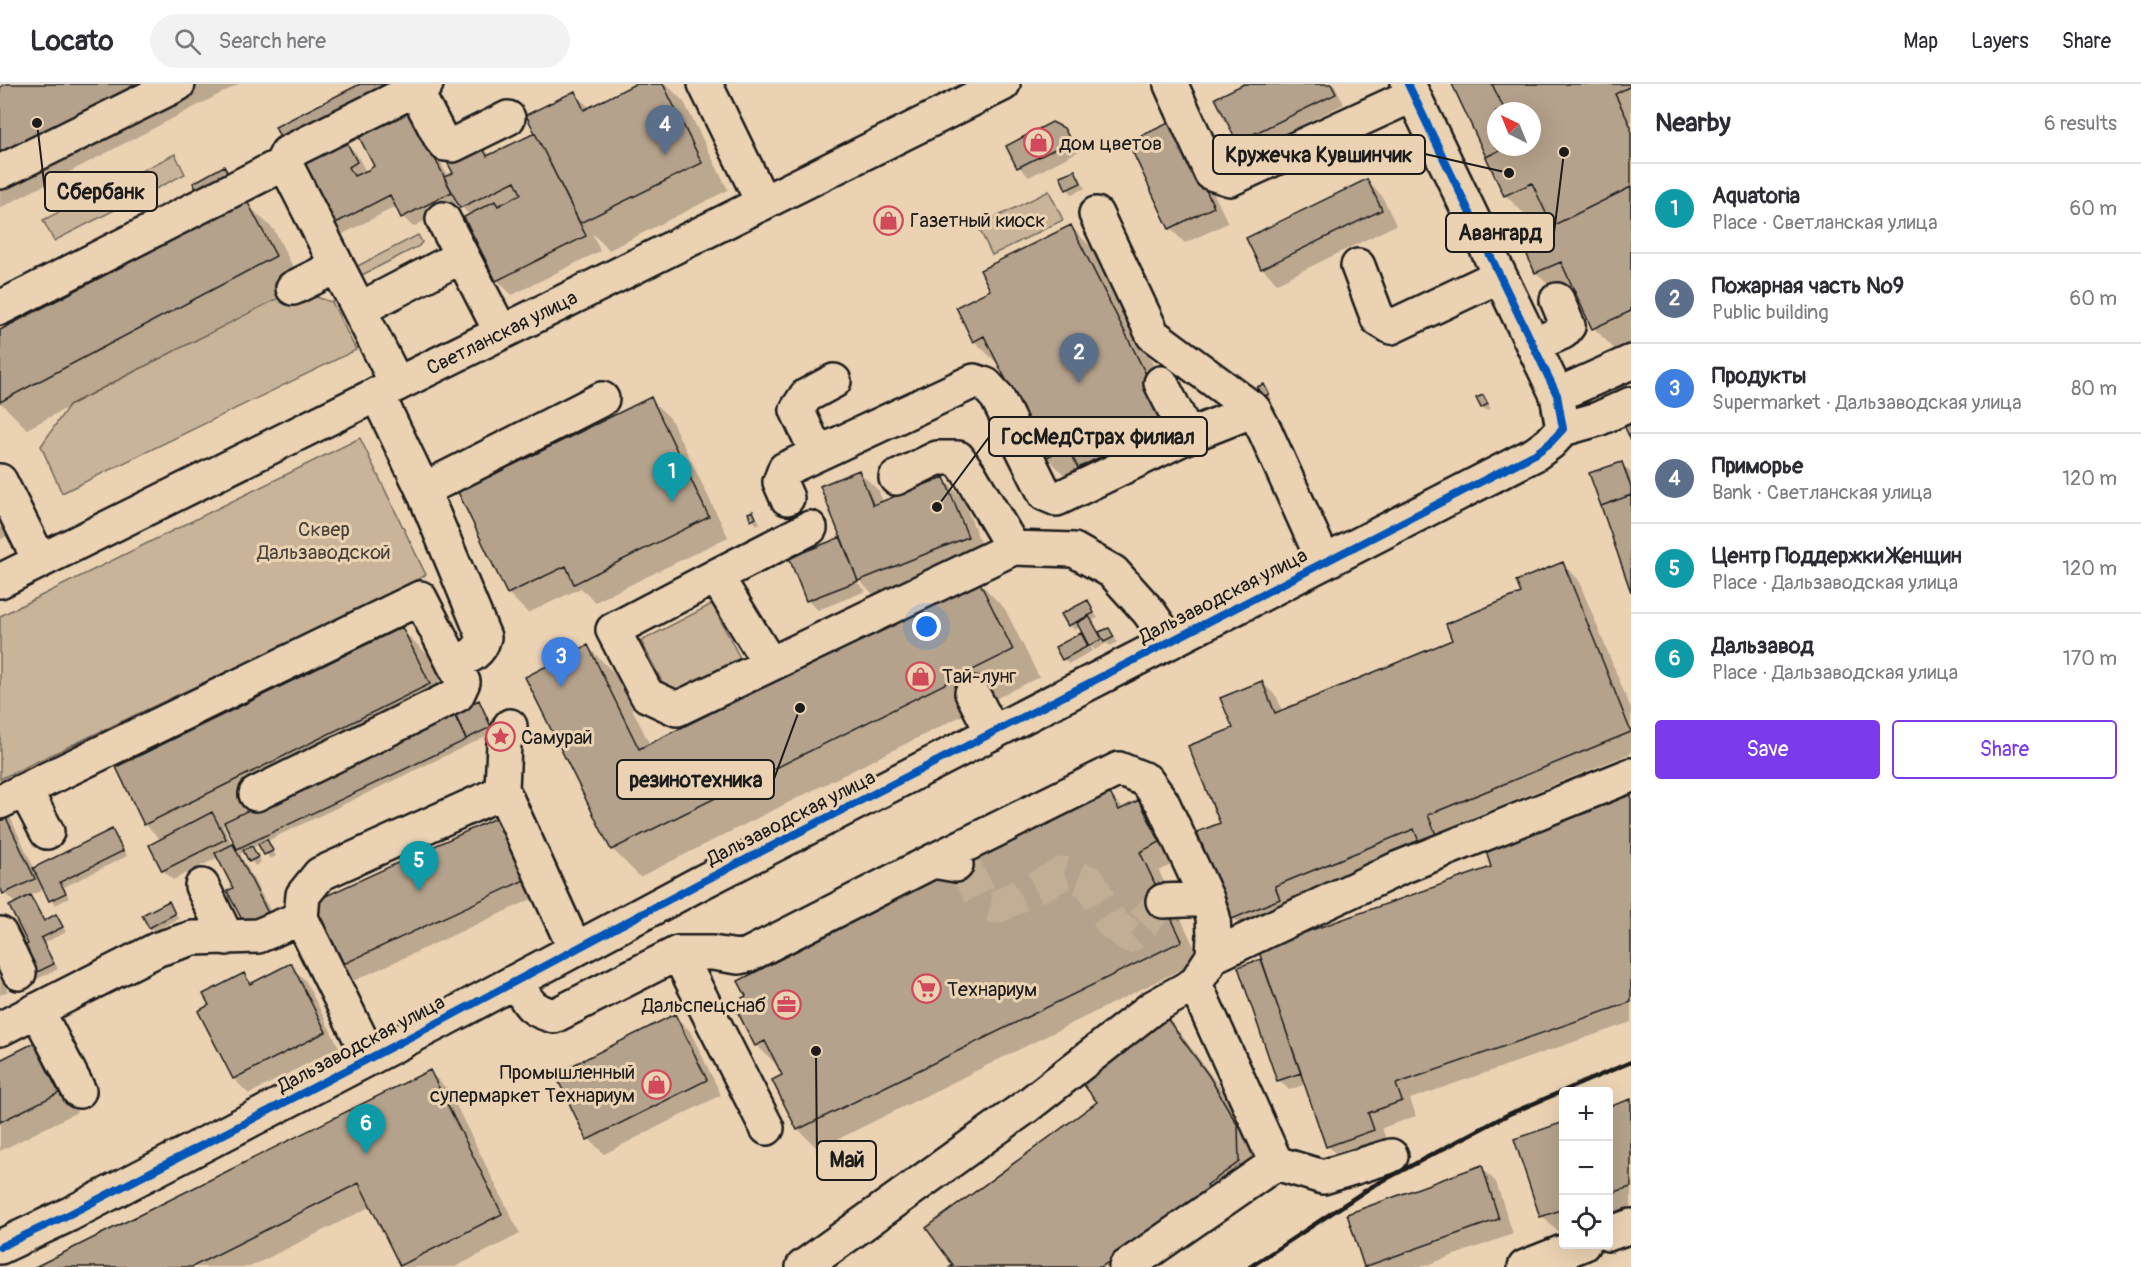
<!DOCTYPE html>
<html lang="en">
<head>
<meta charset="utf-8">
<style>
  :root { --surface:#fff; --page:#f2f2f3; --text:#2b2b33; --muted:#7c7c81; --line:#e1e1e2; --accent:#7c3aed }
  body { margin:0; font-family:Pangolin,sans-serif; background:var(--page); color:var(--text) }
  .controls { position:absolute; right:18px; bottom:18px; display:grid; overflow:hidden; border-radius:6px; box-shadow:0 6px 24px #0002 }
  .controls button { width:54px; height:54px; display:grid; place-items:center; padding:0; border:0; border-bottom:2px solid var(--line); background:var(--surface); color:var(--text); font:30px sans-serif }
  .compass { position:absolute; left:1487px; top:18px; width:54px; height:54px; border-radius:50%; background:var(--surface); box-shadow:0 6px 24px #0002; rotate:317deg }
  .you { position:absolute; left:927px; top:543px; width:21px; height:21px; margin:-15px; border:4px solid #fff; border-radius:50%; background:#1a73e8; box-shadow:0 0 0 9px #1a73e833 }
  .badge { display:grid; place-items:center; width:39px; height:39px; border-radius:50%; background:var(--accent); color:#fff; font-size:20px; font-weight:700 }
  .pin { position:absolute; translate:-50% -50px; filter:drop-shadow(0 2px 3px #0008) }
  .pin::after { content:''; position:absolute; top:32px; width:21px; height:18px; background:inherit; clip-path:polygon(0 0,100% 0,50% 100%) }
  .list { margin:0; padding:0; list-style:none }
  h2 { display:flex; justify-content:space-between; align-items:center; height:78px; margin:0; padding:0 24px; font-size:26px }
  h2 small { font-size:20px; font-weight:400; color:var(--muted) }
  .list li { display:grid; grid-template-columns:39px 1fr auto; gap:18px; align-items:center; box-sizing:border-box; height:90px; padding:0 24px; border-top:2px solid var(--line) }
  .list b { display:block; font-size:22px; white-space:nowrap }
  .list p { margin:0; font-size:20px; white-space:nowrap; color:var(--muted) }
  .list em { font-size:20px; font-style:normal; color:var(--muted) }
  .actions { display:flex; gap:12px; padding:18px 24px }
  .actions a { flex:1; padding:14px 0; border:2px solid var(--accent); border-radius:6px; text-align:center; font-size:21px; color:var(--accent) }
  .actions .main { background:var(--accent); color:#fff }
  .icon { flex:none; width:33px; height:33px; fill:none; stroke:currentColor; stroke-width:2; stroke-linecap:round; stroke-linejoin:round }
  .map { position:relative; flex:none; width:1631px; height:1183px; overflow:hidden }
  header { display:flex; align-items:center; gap:36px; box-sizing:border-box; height:84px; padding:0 30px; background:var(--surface); border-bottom:2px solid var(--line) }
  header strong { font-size:28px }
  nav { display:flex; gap:33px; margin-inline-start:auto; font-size:21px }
  .search { width:420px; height:54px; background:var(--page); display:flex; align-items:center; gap:15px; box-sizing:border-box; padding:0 21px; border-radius:33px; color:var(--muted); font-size:22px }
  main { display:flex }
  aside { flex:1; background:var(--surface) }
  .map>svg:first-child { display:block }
  .green { fill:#c9b49a; stroke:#72685b; stroke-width:1.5 }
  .shadow { fill:#0003; fill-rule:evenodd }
  .building { fill:#b5a28c; stroke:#1c1c1c; stroke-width:1.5 }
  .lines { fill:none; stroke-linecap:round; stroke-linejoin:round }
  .minor-tunnel { stroke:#c2ae95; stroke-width:33; stroke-dasharray:33 16; stroke-linecap:butt }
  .minor-casing { stroke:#1c1c1c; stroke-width:38 }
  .major-casing { stroke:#1c1c1c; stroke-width:38 }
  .minor { stroke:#ebd2b3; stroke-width:33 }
  .major { stroke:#ebd2b3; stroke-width:33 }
  .rail { stroke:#1c1c1c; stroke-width:4.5 }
  .cycleway-casing { stroke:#ebd2b3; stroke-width:11 }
  .cycleway { stroke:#0057b8; stroke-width:8 }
  .labels { text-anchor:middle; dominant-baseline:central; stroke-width:6; stroke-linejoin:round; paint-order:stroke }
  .poi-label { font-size:20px; fill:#1c1c1c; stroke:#ebd2b3; text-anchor:start }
  .street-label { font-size:20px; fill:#1c1c1c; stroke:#ebd2b3 }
  .park-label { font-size:20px; fill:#47423c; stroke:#ebd2b3 }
  .leader { fill:none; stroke:#1c1c1c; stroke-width:2 }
  .callout-dot { fill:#1c1c1c; stroke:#ebd2b3; stroke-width:2 }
  .callout { fill:#ebd2b3; stroke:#1c1c1c; stroke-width:2 }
  .callout-label { font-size:21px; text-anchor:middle; font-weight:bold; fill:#1c1c1c }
</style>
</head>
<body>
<header>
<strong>Locato</strong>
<div class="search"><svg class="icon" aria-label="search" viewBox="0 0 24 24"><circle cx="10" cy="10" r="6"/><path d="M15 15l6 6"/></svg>Search here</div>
<nav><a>Map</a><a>Layers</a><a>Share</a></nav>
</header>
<main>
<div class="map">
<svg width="1631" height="1183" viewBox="0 0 1631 1183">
  <rect width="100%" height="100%" fill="#ebd2b3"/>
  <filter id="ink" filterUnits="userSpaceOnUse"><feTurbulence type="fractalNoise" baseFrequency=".0167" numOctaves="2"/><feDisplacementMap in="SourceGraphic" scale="12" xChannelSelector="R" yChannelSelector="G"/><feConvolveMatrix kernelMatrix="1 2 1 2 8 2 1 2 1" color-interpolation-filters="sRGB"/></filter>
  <g filter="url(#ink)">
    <path class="green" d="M175 70 185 90 54 157 43 136Z
      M1049 107 1063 136 992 171 978 142Z
      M418 151 422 158 419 162 356 194 348 187Z
      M294 206 332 218 356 266 62 409 41 362 69 321Z
      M360 354 426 491 389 511 0 695V532Z
      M712 520 740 574 669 611 641 557Z"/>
    <path class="shadow" d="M9 0H239L0 124V5Z
      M639 0H666L684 18 728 106 609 166 592 149 600 167 512 211 497 196 470 132 459 119 413 143 403 133 397 122 337 153 327 143 346 59 356 69 366 88 376 83 419 36 448 93 455 89 480 61 491 72 535 50 539 55 574 9 590 24Z
      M1247 0H1334L1344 20 1248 67 1238 57Z
      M1453 0H1631V267L1621 272 1594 244 1578 209 1563 216 1536 188 1554 143 1548 131 1533 138 1505 111ZM1496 27H1532V63H1496Z
      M1063 46 1074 56 1079 67 1029 93 1019 83Z
      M1187 54 1228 139 1185 159 1170 144Z
      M1075 87 1079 92 1085 104 1072 110 1068 105 1062 93Z
      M1367 97 1382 112 1396 141 1277 199 1262 184Z
      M246 119 274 146 302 200 27 345 0 318V248Z
      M1070 142 1098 170 1196 366 1107 411 1089 393 1074 401 1047 373 1002 284 974 257 992 207Z
      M1264 302 1268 306 1272 315 1268 317 1263 312Z
      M1483 312 1491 325 1487 327 1482 323Z
      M650 315 670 334 728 453 595 518 581 504 528 529 509 510 460 409Z
      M1621 379 1631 389V504Z
      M859 388 879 407 883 419 944 395 963 415 986 473 879 516 858 495H854L866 507 818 526 808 517 791 475 842 454Z
      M0 413 17 446 0 456Z
      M752 429 757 433 760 439 757 441 753 436 750 430Z
      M1563 480 1578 495 1631 625V669L1442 746 1451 768 1424 761 1289 817 1294 830 1248 849 1233 834 1221 740 1235 645 1262 598 1277 613 1282 627 1454 557Z
      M978 497 1005 525 1039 593 640 793 613 766 527 593 588 563 615 590 650 661Z
      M1087 518 1098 534 1093 536 1100 550 1109 545 1117 558 1110 562 1107 559 1095 566 1091 562 1092 567 1068 580 1057 564 1084 549 1081 543 1074 546 1063 530Z
      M401 545 429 572 456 629 478 618 483 623 495 648 267 757 276 772 270 775 260 760 252 764 261 778 255 782 245 767 240 770 280 845 235 805 219 773 173 796 163 786 161 756 145 740ZM227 741 240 770 234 764 223 742Z
      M1631 706V938L1410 1015 1416 1032 1382 1044 1388 1061 1343 1077 1328 1062 1306 1000 1289 1006 1279 996 1240 884 1493 784Z
      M1110 711 1124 725 1139 717 1158 737 1179 777 1159 787 1200 876 818 1065 798 1045 774 996 784 992 778 980H776L756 961Z
      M0 723 10 733 34 784 112 746 116 751 127 772 64 803 69 814 55 821 45 805 29 812 35 817 45 838 56 832 66 848 44 859 58 885 35 896 31 892 30 860 16 820 4 809 0 800Z
      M502 732 545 809 351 898 336 883Z
      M168 819 179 835 154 847 150 843Z
      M290 881 305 896 339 963 249 1010 234 995 200 928 211 922 244 891 253 900Z
      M0 895 8 907 0 911Z
      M675 932 690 947 721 1011 604 1070 589 1055Z
      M1166 935 1181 950 1224 1009 1253 1058 1254 1093 1137 1183H952L1099 1019Z
      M34 961 53 980 77 1028 0 1067V977Z
      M429 987 449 1007 520 1150 455 1183H403L372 1122 250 1183H39Z
      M1631 1017V1122L1608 1130V1025Z
      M1564 1040V1145L1557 1147 1542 1132Z
      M1481 1083 1496 1098 1513 1150 1421 1183H1366L1349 1130Z"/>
    <path class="building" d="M6 0H137L0 71V3Z
      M360 0H407L285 63 275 43Z
      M635 0H663L702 79 580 139 526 31 575 7 584 26Z
      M1244 0H1331L1336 10 1237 58 1215 14Z
      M1452 0H1492L1505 27H1496V63H1506L1486 73Z
      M1492 0H1631V2L1615 10 1631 43V103L1552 142 1532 99 1504 112 1486 73 1506 63H1532V27H1505Z
      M409 24 452 108 401 134 390 111 326 144 295 83 346 57 357 78 349 83 354 92 368 86 374 82 358 51Z
      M1173 37 1214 123 1169 145 1128 58Z
      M1052 38 1064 44 1071 57 1017 84 1006 62Z
      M535 49 586 152 496 197 464 133 495 117 498 122 521 110 515 97 460 124 444 93 453 89 446 76 480 59 487 72Z
      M224 82 230 93 198 109 193 99Z
      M1075 86 1081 99 1066 106 1060 92Z
      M1367 95 1382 126 1261 185 1246 154Z
      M1631 103V227L1592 245 1561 178 1535 189 1521 157Z
      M247 117 276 172 0 318V246Z
      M1071 141 1170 338 1078 384 1068 363 1045 374 984 252 973 258 956 223 990 206 980 186Z
      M1264 300 1269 310 1262 313 1257 303Z
      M1483 311 1488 320 1481 324 1476 314Z
      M651 313 709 433 574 500 566 482 507 510 458 408Z
      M1631 327V357L1620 332Z
      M1622 378 1631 403V411L1601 422 1589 389Z
      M859 386 873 421 944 393 968 453 858 497 820 402Z
      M1631 411V508L1601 422Z
      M753 427 756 434 751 437 748 429Z
      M841 453 858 497 806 517 789 474Z
      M1563 478 1631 648 1428 731 1437 753 1420 760 1414 745 1275 802 1280 815 1232 835 1197 748 1220 739 1188 662 1233 644 1220 614 1262 597 1275 629 1452 556 1446 540 1521 509 1516 497Z
      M978 495 1013 566 611 766 525 593 588 561 639 665Z
      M1088 516 1094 529 1068 542 1061 530Z
      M1089 532 1102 555 1089 562 1077 539Z
      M402 543 430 600 144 741 116 683Z
      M1109 544 1114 553 1104 558 1099 548Z
      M1081 549 1088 562 1062 576 1055 563Z
      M479 616 491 643 466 655 454 628Z
      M453 628 466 656 237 765 224 738Z
      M1631 704V918L1396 1000 1402 1017 1368 1029 1374 1046 1326 1063 1258 865 1491 783 1485 764 1591 727 1588 719Z
      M1110 709 1119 726 1139 716 1160 758 1140 768 1182 857 797 1046 772 996 782 991 765 957 755 962 733 919 746 912 738 897 927 800Z
      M0 721 35 795 3 810 0 803Z
      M212 728 226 755 162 787 149 761Z
      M502 731 531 793 335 884 306 821Z
      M112 745 123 767 60 798 66 809 49 817 33 784Z
      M267 755 273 767 264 771 258 760Z
      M233 760 271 835 248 847 227 807 233 804 215 769Z
      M252 762 258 773 249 778 243 766Z
      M30 811 44 837 56 830 63 843 41 854 54 880 29 892 16 866 28 860 9 822Z
      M169 817 175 830 149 844 142 831Z
      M1261 875 1301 989 1277 997 1238 883Z
      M291 879 326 948 233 995 198 927 209 921 203 910 244 889 250 900Z
      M675 930 707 996 587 1056 555 990Z
      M1166 933 1209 992 1238 1042 1239 1078 1207 1101 1211 1107 1101 1183H950L953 1181 926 1144 1097 1018 1080 996Z
      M34 959 59 1009 0 1038V976Z
      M430 986 502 1130 400 1182 359 1099 192 1183H35Z
      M1631 1015V1103L1608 1110V1023Z
      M1564 1038V1125L1540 1133 1514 1055Z
      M1482 1081 1499 1135 1364 1183 1347 1130Z"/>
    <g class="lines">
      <path class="minor-tunnel" d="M964 782 985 820 997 823 1064 789 1090 798 1112 840 1130 852 1163 817"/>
      <defs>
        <path id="minor" d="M705 0 763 119
          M1171 1 1211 89 1230 95 1413 11
          M415 5 441 55 445 60 453 61 508 34
          M285 79 397 300
          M0 88 178 0
          M1096 130 1153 251 1254 326
          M443 135 501 248
          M1358 182 1378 235 1391 243 1499 192
          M293 204 337 182
          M0 224 285 79 284 75 287 69 426 0
          M360 225 462 172
          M1533 261 1563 248 1568 242 1557 216
          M1161 299 1188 352
          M377 310 423 406 484 553C480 570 469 573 453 579
          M1557 311 1631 278
          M1563 345 1598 335 1631 320
          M817 369 797 326 806 312 834 297
          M896 394 937 374H958L970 391 1013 464
          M0 397 40 477
          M423 406 602 315
          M787 414 780 398 785 385 974 297 986 301 997 313 1045 410 1057 415 1188 352 1254 326 1265 347 1324 478
          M716 492 810 444
          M770 580 716 492 613 546 647 611 677 625 1013 464 1074 466 1113 488 1149 528 1170 558
          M972 609 993 649
          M510 642 504 660 502 705 575 865
          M25 706 47 748
          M0 718 420 514 463 598 457 611 256 710
          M202 802 227 854
          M1163 817 1207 815
          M301 834 370 974
          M0 850 19 889
          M1213 872 1399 784 1631 691
          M516 897C529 919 528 925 554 932L678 869
          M37 926 79 1007
          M0 945 158 865 193 854 258 852 301 834 303 811 320 790 493 712 502 705
          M767 1044 678 869H712L738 873 748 871 933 777 956 781
          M1276 1079 1323 1093 1391 1072
          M1608 1150 1631 1142
          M0 1163 70 1130 443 936 698 800 1535 370 1550 359 1563 345 1557 311 1408 0
          M803 1183 1027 1022 1152 924 1195 900 1213 872 1214 851 1213 833 1207 815 1162 718 1146 696 1119 685 933 777
          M1126 1183 1276 1079 1195 900
          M1525 1183 1583 1160"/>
        <g id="major">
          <path id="s1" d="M0 497 1003 0"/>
        </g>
      </defs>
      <use href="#minor" class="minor-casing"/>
      <use href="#major" class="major-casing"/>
      <use href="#minor" class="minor"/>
      <use href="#major" class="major"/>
      <path class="rail" d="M1250 1183 1371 1103 1509 1030 1631 978"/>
      <defs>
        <path id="cycleway" d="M0 1163 70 1130 443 936 698 800 1535 370 1550 359 1563 345 1557 311 1408 0"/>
      </defs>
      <use href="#cycleway" class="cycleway-casing"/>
      <use href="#cycleway" class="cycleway"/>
    </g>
  </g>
  <defs>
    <symbol id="shop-ring" viewBox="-11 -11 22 22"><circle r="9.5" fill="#ebd2b3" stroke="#d1495b" stroke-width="1.5"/><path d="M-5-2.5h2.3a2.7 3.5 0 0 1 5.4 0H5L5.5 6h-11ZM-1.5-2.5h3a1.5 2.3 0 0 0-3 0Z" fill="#d1495b"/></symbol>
    <symbol id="sight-ring" viewBox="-11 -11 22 22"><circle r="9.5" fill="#ebd2b3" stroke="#d1495b" stroke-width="1.5"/><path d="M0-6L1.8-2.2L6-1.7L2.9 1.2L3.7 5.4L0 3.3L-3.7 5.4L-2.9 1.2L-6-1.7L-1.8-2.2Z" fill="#d1495b"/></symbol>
    <symbol id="supermarket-ring" viewBox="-11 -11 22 22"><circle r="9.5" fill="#ebd2b3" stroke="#d1495b" stroke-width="1.5"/><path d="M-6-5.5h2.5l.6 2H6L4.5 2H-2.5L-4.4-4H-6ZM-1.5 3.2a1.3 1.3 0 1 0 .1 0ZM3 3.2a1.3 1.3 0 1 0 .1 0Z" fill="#d1495b"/></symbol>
    <symbol id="office-ring" viewBox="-11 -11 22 22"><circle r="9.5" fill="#ebd2b3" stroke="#d1495b" stroke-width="1.5"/><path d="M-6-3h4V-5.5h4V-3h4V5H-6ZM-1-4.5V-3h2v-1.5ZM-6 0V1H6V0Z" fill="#d1495b"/></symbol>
  </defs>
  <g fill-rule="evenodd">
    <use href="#shop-ring" x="1022" y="42" width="33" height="33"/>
    <use href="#shop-ring" x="872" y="120" width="33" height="33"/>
    <use href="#shop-ring" x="904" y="576" width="33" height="33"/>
    <use href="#sight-ring" x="484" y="636" width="33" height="33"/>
    <use href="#supermarket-ring" x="910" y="888" width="33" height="33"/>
    <use href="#office-ring" x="770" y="904" width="33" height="33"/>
    <use href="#shop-ring" x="640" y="984" width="33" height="33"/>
  </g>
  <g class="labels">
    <g class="poi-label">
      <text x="1059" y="59">дом цветов</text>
      <text x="910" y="136">Газетный киоск</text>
      <text x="942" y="592">Тай-лунг</text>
      <text x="521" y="653">Самурай</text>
      <text x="947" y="905">Технариум</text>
      <text x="766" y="921" text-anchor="end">Дальспецснаб</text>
      <text x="635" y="988" text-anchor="end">Промышленный<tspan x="635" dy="23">супермаркет Технариум</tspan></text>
    </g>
    <g class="street-label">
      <text stroke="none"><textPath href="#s1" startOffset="560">Светланская улица</textPath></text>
      <text transform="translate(1223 512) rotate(-27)">Дальзаводская улица</text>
      <text transform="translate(791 734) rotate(-27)">Дальзаводская улица</text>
      <text transform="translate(361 960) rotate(-28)">Дальзаводская улица</text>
    </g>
    <g class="park-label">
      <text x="324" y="445">Сквер<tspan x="324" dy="23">Дальзаводской</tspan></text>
    </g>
  </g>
  <path class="leader" d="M1509 89L1425 70M37 39L45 107M1564 68L1554 149M937 423L989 353M800 624L774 695M816 967L817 1076"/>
  <g class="callout-dot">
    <circle cx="1509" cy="89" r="6"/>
    <circle cx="37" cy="39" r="6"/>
    <circle cx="1564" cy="68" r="6"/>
    <circle cx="937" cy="423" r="6"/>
    <circle cx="800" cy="624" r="6"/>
    <circle cx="816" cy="967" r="6"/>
  </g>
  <g class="callout">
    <rect x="1213" y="51" width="212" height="39" rx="6"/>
    <rect x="45" y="88" width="112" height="39" rx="6"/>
    <rect x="1446" y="129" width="108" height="39" rx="6"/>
    <rect x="989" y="333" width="218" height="39" rx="6"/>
    <rect x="617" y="676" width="157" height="39" rx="6"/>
    <rect x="817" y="1057" width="59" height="39" rx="6"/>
  </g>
  <g class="callout-label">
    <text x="1319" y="78">Кружечка Кувшинчик</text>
    <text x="101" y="115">Сбербанк</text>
    <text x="1500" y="156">Авангард</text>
    <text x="1098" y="360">ГосМедСтрах филиал</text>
    <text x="696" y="703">резинотехника</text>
    <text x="847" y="1083">Май</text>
  </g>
</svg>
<div class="controls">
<button>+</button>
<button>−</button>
<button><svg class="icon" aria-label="locate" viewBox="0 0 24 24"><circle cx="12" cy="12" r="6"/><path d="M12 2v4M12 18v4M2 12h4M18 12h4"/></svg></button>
</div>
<svg class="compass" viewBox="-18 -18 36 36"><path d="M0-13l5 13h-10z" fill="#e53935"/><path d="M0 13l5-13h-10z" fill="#7c7c81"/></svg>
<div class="you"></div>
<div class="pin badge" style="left:672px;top:418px;background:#0f9aa8">1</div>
<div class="pin badge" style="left:1079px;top:299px;background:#5c6f8a">2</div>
<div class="pin badge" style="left:561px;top:603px;background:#3f7fe0">3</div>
<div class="pin badge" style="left:665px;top:71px;background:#5c6f8a">4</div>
<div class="pin badge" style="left:419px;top:807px;background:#0f9aa8">5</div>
<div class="pin badge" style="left:366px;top:1070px;background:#0f9aa8">6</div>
</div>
<aside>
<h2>Nearby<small>6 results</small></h2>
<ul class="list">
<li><span class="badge" style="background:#0f9aa8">1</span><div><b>Aquatoria</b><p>Place · Светланская улица</p></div><em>60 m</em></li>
<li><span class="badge" style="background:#5c6f8a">2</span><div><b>Пожарная часть №9</b><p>Public building</p></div><em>60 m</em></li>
<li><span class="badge" style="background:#3f7fe0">3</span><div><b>Продукты</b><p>Supermarket · Дальзаводская улица</p></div><em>80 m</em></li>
<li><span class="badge" style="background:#5c6f8a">4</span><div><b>Приморье</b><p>Bank · Светланская улица</p></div><em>120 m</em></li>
<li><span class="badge" style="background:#0f9aa8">5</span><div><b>Центр Поддержки Женщин</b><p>Place · Дальзаводская улица</p></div><em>120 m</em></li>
<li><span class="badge" style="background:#0f9aa8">6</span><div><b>Дальзавод</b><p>Place · Дальзаводская улица</p></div><em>170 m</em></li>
</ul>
<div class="actions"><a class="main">Save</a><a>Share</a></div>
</aside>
</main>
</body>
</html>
